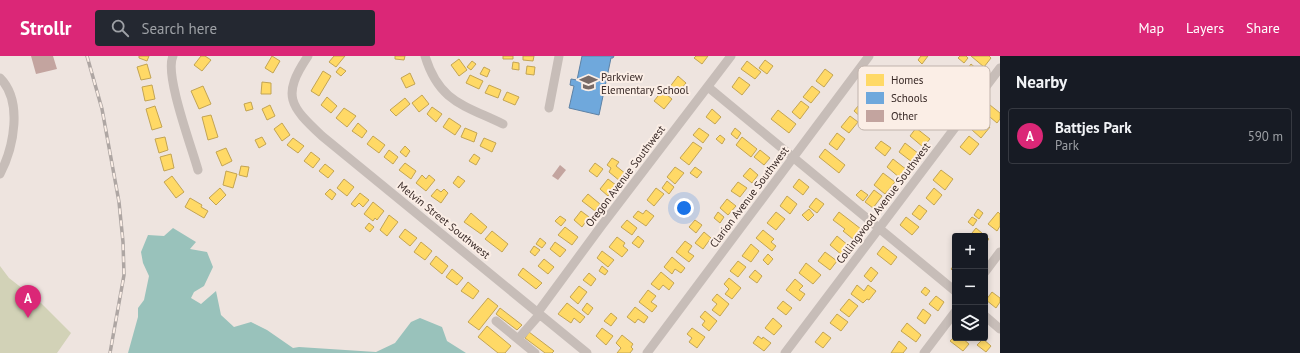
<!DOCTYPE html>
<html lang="en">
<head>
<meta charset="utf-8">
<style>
  :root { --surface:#171b24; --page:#242831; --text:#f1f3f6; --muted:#9ea1a6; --line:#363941; --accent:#db2777 }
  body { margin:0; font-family:"PT Sans",sans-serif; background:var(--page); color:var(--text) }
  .controls { position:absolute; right:12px; bottom:12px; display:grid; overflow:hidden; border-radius:4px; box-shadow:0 2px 6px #0003 }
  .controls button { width:36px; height:36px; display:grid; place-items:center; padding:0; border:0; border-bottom:1px solid var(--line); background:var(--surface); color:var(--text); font:20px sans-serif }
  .you { position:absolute; left:684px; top:152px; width:14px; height:14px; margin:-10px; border:3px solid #fff; border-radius:50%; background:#1a73e8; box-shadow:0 0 0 6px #1a73e833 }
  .badge { display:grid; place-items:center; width:26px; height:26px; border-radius:50%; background:var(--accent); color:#fff; font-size:13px; font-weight:700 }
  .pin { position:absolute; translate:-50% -33px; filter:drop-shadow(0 1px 2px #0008) }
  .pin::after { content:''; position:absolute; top:21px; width:14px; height:12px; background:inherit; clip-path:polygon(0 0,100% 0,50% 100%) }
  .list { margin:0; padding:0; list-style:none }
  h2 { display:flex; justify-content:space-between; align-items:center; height:52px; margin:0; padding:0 16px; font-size:17px }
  h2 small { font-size:13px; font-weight:400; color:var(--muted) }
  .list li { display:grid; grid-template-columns:26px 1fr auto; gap:12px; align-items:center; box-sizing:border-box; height:56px; margin:0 8px 8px; padding:0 8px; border:1px solid var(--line); border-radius:4px }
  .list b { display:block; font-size:15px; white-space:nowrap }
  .list p { margin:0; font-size:13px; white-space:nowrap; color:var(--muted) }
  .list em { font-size:13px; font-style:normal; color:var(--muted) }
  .icon { flex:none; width:22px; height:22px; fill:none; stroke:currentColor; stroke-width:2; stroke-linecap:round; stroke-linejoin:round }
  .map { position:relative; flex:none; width:1000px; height:297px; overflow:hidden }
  header { display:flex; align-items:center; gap:24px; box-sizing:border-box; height:56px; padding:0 20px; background:var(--accent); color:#fff }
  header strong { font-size:19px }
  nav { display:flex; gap:22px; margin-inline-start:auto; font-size:14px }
  .search { width:280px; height:36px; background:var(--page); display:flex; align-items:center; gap:10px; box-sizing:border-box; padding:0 14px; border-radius:4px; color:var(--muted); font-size:15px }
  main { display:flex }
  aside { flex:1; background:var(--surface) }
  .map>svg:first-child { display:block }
  .green { fill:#d2d2b7 }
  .water { fill:#99c2bb }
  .homes { fill:#ffd966; stroke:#c3a453 }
  .schools { fill:#6fa8dc; stroke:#5e82a5 }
  .building { fill:#c3a49f }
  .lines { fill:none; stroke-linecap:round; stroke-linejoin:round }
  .minor { stroke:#c7bdb8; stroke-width:9 }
  .rail-casing { stroke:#aea6a3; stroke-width:3.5 }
  .rail { stroke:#fbeee6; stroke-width:2; stroke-dasharray:6; stroke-linecap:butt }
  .labels { text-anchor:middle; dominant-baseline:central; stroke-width:4; stroke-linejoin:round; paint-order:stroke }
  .poi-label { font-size:11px; fill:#382926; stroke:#fbeee6; text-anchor:start }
  .street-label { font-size:11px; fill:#382926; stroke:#fbeee6 }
  .key { fill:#fbeee6; stroke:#c0b3ac; stroke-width:1 }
  .key-label { font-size:11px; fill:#382926 }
</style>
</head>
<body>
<header>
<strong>Strollr</strong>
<div class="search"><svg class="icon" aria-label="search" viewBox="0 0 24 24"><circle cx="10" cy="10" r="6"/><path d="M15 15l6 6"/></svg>Search here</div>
<nav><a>Map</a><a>Layers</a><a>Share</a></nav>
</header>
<main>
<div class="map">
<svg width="1000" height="297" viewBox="0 0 1000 297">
  <rect width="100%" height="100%" fill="#eee4df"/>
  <path class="green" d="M0 210 9 222 41 247 71 277 57 297H0Z"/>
  <path class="water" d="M173 172 196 186 190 193 207 196 213 211 204 230 194 236 191 242 201 248 216 235 221 259 234 271 251 266 267 274 293 292 299 291 376 296 395 287 411 266 420 262 442 271 447 285 466 297H128L138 261V252L144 244 149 220 143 207 141 196 148 179 164 180Z"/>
  <path class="homes" d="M139 0H149L147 5 139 2Z
    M201 0H205L211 4 202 15 194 9Z
    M272 0 280 5 273 17 265 12Z
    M334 0H345L336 11 329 6Z
    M395 0H405L404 4 395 3Z
    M503 0H513V3H503Z
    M523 0H534L533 5 523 4Z
    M696 0H708L702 8 694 2Z
    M921 0H928L922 8 918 4Z
    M960 0H966L968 2 964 7 958 2Z
    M971 0H989L991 2 984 11Z
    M459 3 467 14 459 20 451 9Z
    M765 4 773 10 767 18 759 12Z
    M472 5 476 8 471 14 467 11Z
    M747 5 761 16 755 23 741 13Z
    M513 6 519 7V14L512 13Z
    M147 8 151 22 141 24 137 11Z
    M971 8 978 14 971 23 964 17Z
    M527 10 535 11 534 19 526 18Z
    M340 11 346 15 341 20 336 16Z
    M484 11 490 14 487 21 480 18Z
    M825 13 833 19 824 31 816 25Z
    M323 15 331 20 319 40 311 35Z
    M410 17 415 28 406 32 401 22Z
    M470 19 483 25 479 33 466 27Z
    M678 20 686 27 677 38 669 32Z
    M739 21 750 29 742 39 732 31Z
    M262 26 271 27V38H261Z
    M152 29 155 43 145 45 142 31Z
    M489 29 501 34 498 42 485 37Z
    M203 30 211 48 199 53 191 35Z
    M812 30 820 36 811 47 803 41Z
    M662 35 672 43 664 53 654 45Z
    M507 36 519 41 515 49 503 44Z
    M422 39 429 48 419 56 412 47Z
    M327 41 337 50 331 57 321 49Z
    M405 42 410 48 396 60 390 54Z
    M863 44 871 51 862 62 854 55Z
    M801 45 809 51 800 63 792 56Z
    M251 46 253 53 246 55 244 48Z
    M270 49 275 60 267 64 262 53Z
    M990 49 1000 57V63L997 67 984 56Z
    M155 50 162 71 152 74 146 53Z
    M432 51 442 58 436 66 427 58Z
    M344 52 356 60 347 71 336 62Z
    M712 53 721 61 715 68 706 61Z
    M778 54 796 68 789 77 771 63Z
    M211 59 218 81 208 84 202 61Z
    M850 60 858 66 849 77 841 71Z
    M449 62 461 70 455 79 443 71Z
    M980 63 990 71 981 82 972 74Z
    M282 67 290 79 282 85 274 73Z
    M358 67 367 75 362 82 352 75Z
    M465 72 477 77 474 86 461 81Z
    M699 72 709 79 703 87 693 79Z
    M735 72 741 77 737 83 731 78Z
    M916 72 930 83 923 91 910 80Z
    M837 77 845 83 837 94 829 88Z
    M720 79 725 83 722 88 716 83Z
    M373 80 385 89 379 97 367 88Z
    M969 80 979 88 970 99 960 91Z
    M165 81 168 94 159 97 155 83Z
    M262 81 266 88 259 92 255 84Z
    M742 81 757 93 751 101 736 89Z
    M293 82 304 90 298 97 287 89Z
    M484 82 496 87 492 96 480 90Z
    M881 85 891 92 885 100 875 92Z
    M693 86 702 92 689 109 680 102Z
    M905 87 919 98 912 106 899 96Z
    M405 90 410 95 406 101 400 96Z
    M226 92 232 105 222 110 216 96Z
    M825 93 845 109 839 117 819 101Z
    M389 94 398 101 393 108 384 101Z
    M760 94 770 102 764 109 754 101Z
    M311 96 320 103 313 112 304 105Z
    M171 98 174 112 164 115 160 101Z
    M474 98 480 102 476 109 469 105Z
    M612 102 619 106 616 110 626 118 620 125 609 116 611 112 607 109Z
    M893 103 907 114 900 122 887 111Z
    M405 107 416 115 411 123 399 114Z
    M595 107 603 113 597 121 589 115Z
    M325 108 334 115 328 122 319 115Z
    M241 110 249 111 247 121 239 119Z
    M675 111 684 117 675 128 667 121Z
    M695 111 702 116 697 122 690 117Z
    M750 112 758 119 752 127 743 120Z
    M941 114 953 123 945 134 933 124Z
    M226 115 237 118 233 132 223 129Z
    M883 117 895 126 885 138 874 129Z
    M422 119 426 123 429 119 435 124 426 135 416 127Z
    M172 120 184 136 176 142 164 126Z
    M458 120 465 125 459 132 453 127Z
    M344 123 354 131 347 140 337 132Z
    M608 123 616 129 608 140 600 133Z
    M799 123 809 131 803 139 793 131Z
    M667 125 674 131 669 138 662 132Z
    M738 126 747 132 740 141 731 135Z
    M220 132 226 139 216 149 209 142Z
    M656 132 664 138 654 150 647 144Z
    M934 132 942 139 934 149 926 142Z
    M330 133 336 138 332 144 325 138Z
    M437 133 441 136 444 133 448 137 441 147 431 140Z
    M861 134 868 139 863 145 856 139Z
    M874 134 882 140 873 152 865 146Z
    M360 137 369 144 363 151 359 147 355 151 351 148Z
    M588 138 600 148 595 155 582 145Z
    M787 140 797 148 790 158 780 150Z
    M190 142 202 149 201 151 208 155 204 162 185 151Z
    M816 142 824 148 817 157 809 151Z
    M727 143 736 150 728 159 720 152Z
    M373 146 384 155 377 164 375 162 373 165 364 158Z
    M919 149 927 155 920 164 912 158Z
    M809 153 814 159 808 165 802 159Z
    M978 153 983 157 979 163 974 159Z
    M646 154 654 160 646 170 633 161 638 155 643 158Z
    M581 155 589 161 582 171 574 164Z
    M718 156 724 161 720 167 714 162Z
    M776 156 785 163 776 174 767 167Z
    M839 156 861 173 853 183 843 175 845 173 833 164Z
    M998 156 1000 158V170L997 175 988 168Z
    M471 157 487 171 481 178 464 166Z
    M389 159 398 166 387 180 380 174Z
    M560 160 566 164 561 170 555 165Z
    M906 161 919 171 912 179 900 169Z
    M972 161 977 164 973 170 968 166Z
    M627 164 637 172 632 179 621 171Z
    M695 164 702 169 696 177 689 171Z
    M369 167 374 171 370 176 365 172Z
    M565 171 578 181 572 189 558 179Z
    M976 172 989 183 985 188V180H976L972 177Z
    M405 173 417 182 410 190 399 181Z
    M763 174 774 183 771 186 776 190 772 195 756 182Z
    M492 175 508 188 502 196 485 183Z
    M704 176 711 182 703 193 695 187Z
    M638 180 644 185 639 192 632 187Z
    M837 180 849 190 842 199 830 189Z
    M617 181 625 187 623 190 628 194 622 201 609 191Z
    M540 182 546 187 542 192 536 188Z
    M685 185 692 190 688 196 694 200 689 206 676 196Z
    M421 186 432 195 425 204 414 196Z
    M555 186 566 194 560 201 550 193Z
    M751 188 759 195 751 206 742 200Z
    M534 190 540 194 535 200 530 196Z
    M883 190 897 201 891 209 877 198Z
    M602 195 614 204 608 211 597 202Z
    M825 196 837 205 830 214 818 205Z
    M768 198 773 203 768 209 763 204Z
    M436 200 448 210 442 218 430 208Z
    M672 201 685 212 681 217 675 213 672 218 664 211Z
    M544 203 554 211 548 218 538 210Z
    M738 205 746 211 738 221 730 215Z
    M806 207 821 219 813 228 799 217Z
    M955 208V217L951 213Z
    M602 210 608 215 605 219 599 215Z
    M871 211 878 217 871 226 864 220Z
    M523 212 542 227 536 233 518 219Z
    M452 213 463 222 457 229 446 221Z
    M755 214 762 220 757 227 749 221Z
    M661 216 674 227 669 234 663 229 659 234 651 228Z
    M589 217 596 223 591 230 583 224Z
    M729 222 741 232 732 243 725 238 729 233 724 228Z
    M795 223 803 230 799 234 805 238 800 245 786 234Z
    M468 226 479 235 473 243 461 235Z
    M857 229 864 235 868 229 876 235 869 244 867 243 863 247 851 238Z
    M579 230 587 236 578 248 570 241Z
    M925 231 930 235 926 240 921 236Z
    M648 234 656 240 651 246 657 250 652 256 639 246Z
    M992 236 1000 242V246L996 252 986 244Z
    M717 238 729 248 720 260 712 254 717 248 712 244Z
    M936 240 944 246 938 255 929 248Z
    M488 242 498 250 479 274 468 266Z
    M849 243 858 250 849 261 840 254Z
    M783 245 792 252 786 259 777 252Z
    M567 247 585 261 580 267 574 262 571 267 558 258Z
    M587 247 593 252 588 259 582 254Z
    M635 251 648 261 644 267 638 263 635 267 627 261Z
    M500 252 522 269 517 274 496 258Z
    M923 253 931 259 925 268 917 262Z
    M705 255 717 265 709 275 702 269 705 265 700 261Z
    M611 257 617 262 611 270 604 265Z
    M837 258 848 266 841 275 830 267Z
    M773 262 782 270 774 279 765 272Z
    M907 267 921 279 916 286 901 275Z
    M487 270 511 290 505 297H498L478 281Z
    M602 272 613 280 606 289 596 280Z
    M692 272 705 281 697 292 689 286 692 282 687 278Z
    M529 276 554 295 552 297H545L525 282Z
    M823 276 831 282 823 292 815 286Z
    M622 279 633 288 631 291 633 293 630 297H617L621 292 616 287Z
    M758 280 762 283 763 281 771 287 764 295 753 287Z
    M955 280V282H962L969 288 963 295 950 285Z
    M983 283 991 290 986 296 977 289Z
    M899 285 907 292 903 297H891Z"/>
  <path class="schools" d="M582 0H614L613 2H611L599 59 569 52 574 30 570 29 571 23 577 24Z"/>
  <path class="building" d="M31 0H53L57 13 36 18Z
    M560 109 566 114 558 124 552 120Z"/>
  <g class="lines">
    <path class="minor" d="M173 0C164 18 192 92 198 114
      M308 0C281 40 290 50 322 80L587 297
      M425 0C439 46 464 49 503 68
      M0 22C23 45 14 91 0 118
      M708 31 955 235
      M549 52 559 0
      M985 216 1000 196
      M538 256 602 169 731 0
      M985 260 1000 273
      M496 265 535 297
      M518 283 540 258
      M647 297 869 0
      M785 297 1000 12
      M924 297 955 256"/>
    <defs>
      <path id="rail" d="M87 0 102 53 119 146 123 186 124 219 110 297"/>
    </defs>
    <use href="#rail" class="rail-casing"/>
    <use href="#rail" class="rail"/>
  </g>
  <defs>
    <symbol id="school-bare" viewBox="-9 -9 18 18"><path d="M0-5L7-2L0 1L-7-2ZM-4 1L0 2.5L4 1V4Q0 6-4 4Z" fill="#786a67" stroke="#fbeee6" stroke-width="2.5" paint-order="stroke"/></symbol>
  </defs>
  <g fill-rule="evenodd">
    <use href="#school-bare" x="576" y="14" width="25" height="25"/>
  </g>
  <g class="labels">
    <g class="poi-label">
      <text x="601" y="21">Parkview<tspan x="601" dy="13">Elementary School</tspan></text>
    </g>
    <g class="street-label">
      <text transform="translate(625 120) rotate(-53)">Oregon Avenue Southwest</text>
      <text transform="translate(749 141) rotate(-53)">Clarion Avenue Southwest</text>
      <text transform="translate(883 147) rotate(-53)">Collingwood Avenue Southwest</text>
      <text transform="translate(444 164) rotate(39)">Melvin Street Southwest</text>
    </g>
  </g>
  <rect x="858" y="10" width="132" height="64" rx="6" class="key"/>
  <rect x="866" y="18" width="18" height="12" fill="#ffd966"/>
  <rect x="866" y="36" width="18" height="12" fill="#6fa8dc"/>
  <rect x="866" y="54" width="18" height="12" fill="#c3a49f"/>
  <g class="key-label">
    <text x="891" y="28">Homes</text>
    <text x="891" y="46">Schools</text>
    <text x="891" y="64">Other</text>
  </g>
</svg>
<div class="controls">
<button>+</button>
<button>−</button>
<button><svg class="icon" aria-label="layers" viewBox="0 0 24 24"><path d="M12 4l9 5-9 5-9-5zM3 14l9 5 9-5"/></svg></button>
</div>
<div class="you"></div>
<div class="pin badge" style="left:28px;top:262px">A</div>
</div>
<aside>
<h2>Nearby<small></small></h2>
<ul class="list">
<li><span class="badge">A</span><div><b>Battjes Park</b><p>Park</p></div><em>590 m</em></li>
</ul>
</aside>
</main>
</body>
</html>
